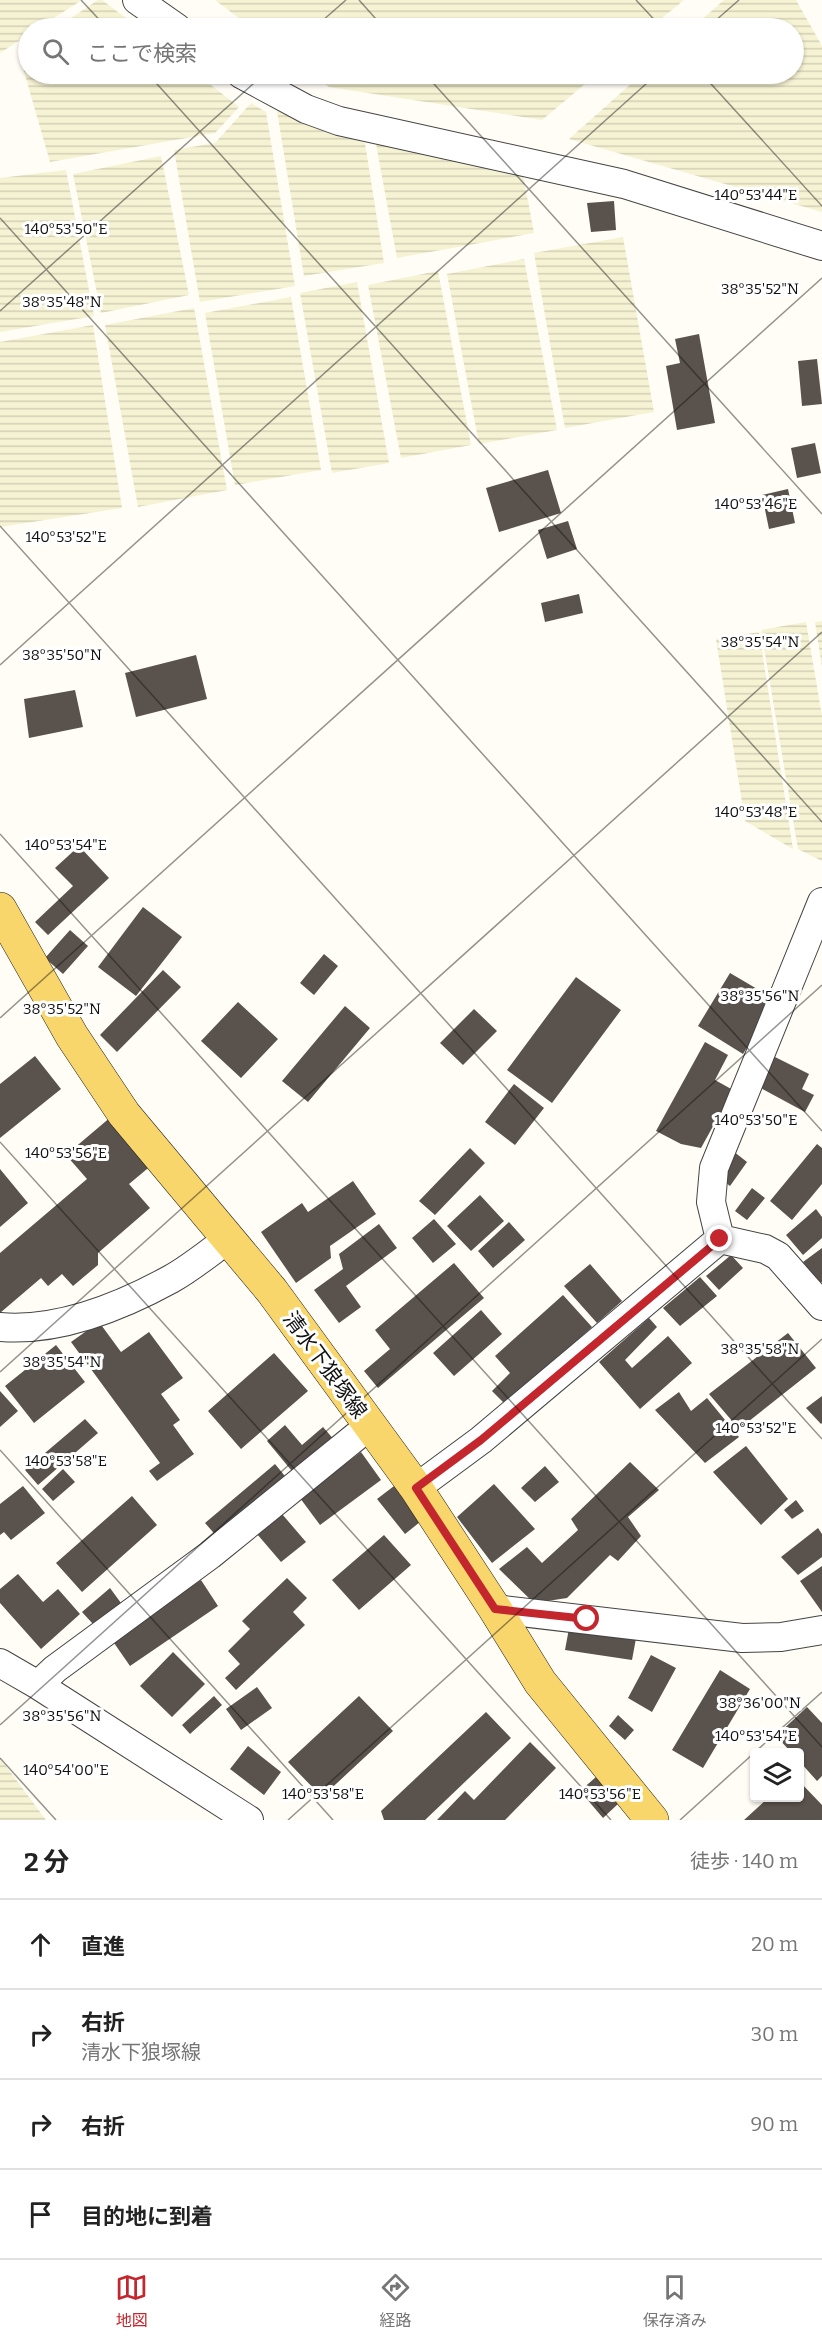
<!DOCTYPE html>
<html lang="ja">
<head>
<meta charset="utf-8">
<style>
  :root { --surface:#fff; --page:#f2f2f2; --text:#222; --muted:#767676; --line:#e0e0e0; --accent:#c4262e }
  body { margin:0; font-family:Bitter,"Noto Sans JP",serif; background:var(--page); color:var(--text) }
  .controls { position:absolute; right:18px; bottom:18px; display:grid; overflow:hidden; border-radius:6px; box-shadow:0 2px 4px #0004 }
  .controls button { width:54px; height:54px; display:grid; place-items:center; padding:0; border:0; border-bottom:2px solid var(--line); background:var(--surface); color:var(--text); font:30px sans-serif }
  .stop { position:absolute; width:18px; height:18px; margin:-14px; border:4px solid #c4262e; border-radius:50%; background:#fff }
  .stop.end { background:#c4262e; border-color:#fff; box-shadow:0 2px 6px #0008 }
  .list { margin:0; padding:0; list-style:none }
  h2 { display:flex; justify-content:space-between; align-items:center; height:78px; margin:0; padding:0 24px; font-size:26px }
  h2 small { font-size:20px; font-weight:400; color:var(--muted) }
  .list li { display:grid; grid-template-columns:39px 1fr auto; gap:18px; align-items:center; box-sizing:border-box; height:90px; padding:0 24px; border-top:2px solid var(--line) }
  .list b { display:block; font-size:22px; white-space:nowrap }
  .list p { margin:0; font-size:20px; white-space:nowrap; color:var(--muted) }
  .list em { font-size:20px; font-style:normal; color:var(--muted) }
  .icon { flex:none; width:33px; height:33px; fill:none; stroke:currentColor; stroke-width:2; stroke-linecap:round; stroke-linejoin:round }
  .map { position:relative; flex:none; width:822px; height:1820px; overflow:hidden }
  .search { position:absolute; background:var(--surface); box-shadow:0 2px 4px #0004; left:18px; right:18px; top:18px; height:66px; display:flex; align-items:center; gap:15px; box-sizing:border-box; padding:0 21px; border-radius:33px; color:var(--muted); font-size:22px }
  .sheet { height:438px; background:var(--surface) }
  nav { display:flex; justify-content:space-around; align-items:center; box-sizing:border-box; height:84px; border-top:2px solid var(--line); background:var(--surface); font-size:16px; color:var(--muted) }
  nav a { display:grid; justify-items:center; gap:3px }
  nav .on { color:var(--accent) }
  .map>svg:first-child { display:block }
  .farmland { fill:url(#farmland-rules) }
  .building { fill:#5a524d }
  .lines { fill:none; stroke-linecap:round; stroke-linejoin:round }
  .minor-casing { stroke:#444; stroke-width:30 }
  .major-casing { stroke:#222; stroke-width:34 }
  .minor { stroke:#fff; stroke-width:28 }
  .major { stroke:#f9d66b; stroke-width:33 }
  .route { stroke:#c4262e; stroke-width:8 }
  .ticks { fill:none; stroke:#111; stroke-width:1.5; stroke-opacity:0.45 }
  .labels { text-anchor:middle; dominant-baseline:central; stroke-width:6; stroke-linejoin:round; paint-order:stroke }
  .street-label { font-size:21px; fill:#111; stroke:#fff }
  .ticks-label { font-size:15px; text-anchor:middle; fill:#111; stroke:#fff; stroke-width:6; stroke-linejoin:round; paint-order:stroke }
</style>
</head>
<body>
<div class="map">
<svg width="822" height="1820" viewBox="0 0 822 1820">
  <defs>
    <pattern id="farmland-rules" width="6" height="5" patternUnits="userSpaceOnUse" patternTransform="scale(1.5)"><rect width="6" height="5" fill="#f6f3d4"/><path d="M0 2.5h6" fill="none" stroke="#d2cfb5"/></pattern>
  </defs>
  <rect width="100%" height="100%" fill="#fffdf5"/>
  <path class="farmland" d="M0 0H82L38 28H28V35L0 53Z
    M98 0H102L139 28H56Z
    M215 0H684L650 28H252Z
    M724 0H796L822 46V212L569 139 642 74H794V28H692Z
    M28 48V74H197L239 107 215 133 50 162 19 54Z
    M311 74H597L542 120 329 87Z
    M251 103 266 112 295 286 200 302 174 150 215 143Z
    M277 111 365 143 384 263 304 276Z
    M376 144 523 175 534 233 397 258Z
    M161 156 189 295 101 313 73 174Z
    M66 170 94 316 0 332V178Z
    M623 237 654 412 565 428 534 253Z
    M524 259 557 430 479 444 447 274Z
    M438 271 471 445 401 458 368 285Z
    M357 282 389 463 332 473 300 293Z
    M291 297 321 470 235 485 205 313Z
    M194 308 227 490 138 507 105 325Z
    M93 325 122 508 0 527V342Z
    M822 621V667L815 622Z
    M806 622 822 716V861L798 849 761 630Z
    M759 632 793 849 745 821 716 639Z
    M0 1758 46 1820H0Z"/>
  <path class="building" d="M614 201 616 230 591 232 587 203Z
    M699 334 715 423 677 430 666 366 680 363 675 339Z
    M817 359 822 404 802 406 798 361Z
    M815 443 821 473 797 478 791 448Z
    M548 470 561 513 499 532 486 488Z
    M788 489 795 523 769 529 762 495Z
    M568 521 577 549 547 559 538 530Z
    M579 594 583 613 545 622 541 603Z
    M196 655 207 699 136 717 125 673Z
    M75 690 83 727 29 738 24 699Z
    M79 846 109 878 48 935 35 922 73 886 55 868Z
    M143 907 182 937 136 996 98 967Z
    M70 930 88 946 63 974 45 958Z
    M324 954 338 966 314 995 300 983Z
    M163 970 181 987 117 1052 100 1035Z
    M730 973 776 1000 743 1054 698 1026Z
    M576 977 621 1010 552 1103 507 1070Z
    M238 1002 278 1039 241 1078 201 1041Z
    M345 1006 370 1028 308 1102 282 1081Z
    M474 1009 497 1031 463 1065 440 1043Z
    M705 1042 728 1055 715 1080 733 1090 701 1148 681 1144 656 1131Z
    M35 1056 61 1089 0 1138V1084Z
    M773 1056 809 1074 802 1089 814 1095 805 1112 757 1086Z
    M514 1084 544 1108 515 1145 485 1122Z
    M112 1116 153 1164 129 1184 150 1208 98 1253V1265L73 1286 62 1274 48 1286 41 1278 0 1313V1253L87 1179 66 1155Z
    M817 1144 822 1148V1184L792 1220 770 1201Z
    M470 1148 485 1163 435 1215 419 1201Z
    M733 1151 747 1162 730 1186 721 1179Z
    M0 1169 28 1203 0 1227Z
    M353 1181 376 1214 330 1246 331 1258 296 1283 261 1232 302 1203 308 1212Z
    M752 1188 765 1198 747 1220 735 1211Z
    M480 1195 504 1221 471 1251 447 1226Z
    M816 1209 822 1217V1238L803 1255 786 1235Z
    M434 1219 456 1244 433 1263 412 1238Z
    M509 1222 525 1240 493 1268 478 1251Z
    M379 1224 397 1248 346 1286 361 1307 339 1323 314 1290 343 1269 339 1254Z
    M822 1248V1282L820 1283 803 1262Z
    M731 1255 743 1268 719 1290 706 1276Z
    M454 1263 484 1298 378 1388 364 1371 390 1349 375 1330Z
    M590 1264 622 1301 597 1323 564 1286Z
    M700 1277 717 1296 680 1326 663 1308Z
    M563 1295 592 1327 506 1405 492 1391 510 1373 495 1356Z
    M481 1310 502 1334 454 1376 433 1353Z
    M649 1318 657 1327 625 1360 632 1368 668 1336 692 1363 640 1409 599 1362Z
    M99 1322 121 1352 149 1332 183 1378 161 1394 180 1420 173 1425 194 1454 157 1481 149 1471 160 1463 71 1342Z
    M788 1333 816 1368 739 1429 709 1394Z
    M56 1345 85 1382 34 1423 5 1386Z
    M274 1353 308 1391 241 1449 208 1411Z
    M0 1391 18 1411 0 1427Z
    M679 1392 691 1411 707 1398 739 1437 705 1463 655 1410Z
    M822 1396V1423L821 1424 806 1408Z
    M85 1419 98 1433 38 1485 25 1470Z
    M285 1425 302 1445 323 1427 336 1442 296 1476 267 1441Z
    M746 1446 788 1499 761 1525 713 1472Z
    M361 1452 381 1480 320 1525 300 1498Z
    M630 1462 659 1490 628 1517 641 1536 618 1561 610 1555 567 1598 534 1603 499 1569 527 1547 542 1563 578 1530 571 1519Z
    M275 1464 289 1481 220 1540 205 1523Z
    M545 1466 559 1482 535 1502 521 1488Z
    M63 1469 75 1482 53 1501 42 1489Z
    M398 1483 425 1518 405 1534 377 1499Z
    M494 1484 535 1529 492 1563 457 1517Z
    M23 1486 45 1513 11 1540 4 1532 0 1535V1504Z
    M132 1496 157 1525 82 1592 56 1563Z
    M796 1500 804 1511 792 1519 784 1510Z
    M282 1514 306 1542 281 1562 257 1534Z
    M818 1528 822 1534V1557L798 1575 781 1557Z
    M384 1535 411 1565 359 1610 332 1580Z
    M822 1566V1612L800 1581Z
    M18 1574 43 1602 58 1589 80 1614 41 1649 0 1603V1589Z
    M287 1578 307 1598 293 1612 305 1625 236 1690 225 1678 240 1664 228 1651 250 1629 242 1621Z
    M201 1580 218 1606 130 1666 112 1640Z
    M110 1588 121 1603 93 1624 82 1612Z
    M570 1623 637 1633 632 1660 565 1650Z
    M173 1652 205 1684 172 1717 140 1686Z
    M651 1655 676 1668 652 1712 628 1698Z
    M720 1670 750 1689 703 1768 672 1750Z
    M257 1687 272 1708 241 1730 226 1709Z
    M214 1696 222 1705 190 1734 182 1725Z
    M359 1696 393 1731 322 1797 288 1762Z
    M807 1707 822 1723V1776L817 1781 800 1762V1752H791L776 1736Z
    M486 1712 511 1738 425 1820H384L381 1811Z
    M618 1715 634 1730 625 1740 609 1726Z
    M530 1742 556 1768 505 1820H437L465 1791 474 1800Z
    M248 1746 281 1772 264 1795 230 1769Z
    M596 1777 619 1803 603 1818 580 1791Z
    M800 1782 822 1805V1820H744L768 1798H800Z"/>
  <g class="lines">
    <defs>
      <path id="minor" d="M137 0 177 28
        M241 74 306 109 339 121 624 184 822 246
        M720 1239 711 1202 714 1168 822 902
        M720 1239 765 1249 778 1256 822 1306
        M0 1327C59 1332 120 1307 171 1279 191 1268 210 1252 228 1239
        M416 1488 481 1440 720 1239
        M495 1609 742 1638 781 1637 822 1630
        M0 1663 38 1685 249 1820
        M38 1685 55 1669 210 1555 369 1426"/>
      <path id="major" d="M0 909 72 1036 124 1114 272 1291 416 1488 495 1609 540 1682 652 1820"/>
    </defs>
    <use href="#minor" class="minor-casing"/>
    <use href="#major" class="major-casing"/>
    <use href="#minor" class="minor"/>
    <use href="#major" class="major"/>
  </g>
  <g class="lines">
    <path class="route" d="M587 1619 495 1609 416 1488 481 1440 720 1239"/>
  </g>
  <path class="ticks" d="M81 0 107 28M359 0 384 28M636 0 662 28M314 28 346 0M707 28 739 0M148 74 822 822M425 74 822 514M702 74 822 206M0 218 822 1131M0 311 264 74M0 526 822 1439M0 665 657 74M0 834 822 1747M0 1018 822 278M0 1142 611 1820M0 1372 822 632M0 1450 333 1820M0 1725 822 985M755 1752 822 1692M0 1758 56 1820M288 1820 822 1339M680 1820 754 1753"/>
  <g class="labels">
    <g class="street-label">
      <text transform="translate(325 1365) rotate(54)">清水下狼塚線</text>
    </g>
  </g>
  <g class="ticks-label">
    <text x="756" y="200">140°53'44"E</text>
    <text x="66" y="234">140°53'50"E</text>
    <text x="760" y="294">38°35'52"N</text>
    <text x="62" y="307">38°35'48"N</text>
    <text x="756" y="509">140°53'46"E</text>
    <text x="66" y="542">140°53'52"E</text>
    <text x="760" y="647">38°35'54"N</text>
    <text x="62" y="660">38°35'50"N</text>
    <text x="756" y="817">140°53'48"E</text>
    <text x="66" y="850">140°53'54"E</text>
    <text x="760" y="1001">38°35'56"N</text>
    <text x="62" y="1014">38°35'52"N</text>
    <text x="756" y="1125">140°53'50"E</text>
    <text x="66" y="1158">140°53'56"E</text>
    <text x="760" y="1354">38°35'58"N</text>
    <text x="62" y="1367">38°35'54"N</text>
    <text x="756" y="1433">140°53'52"E</text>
    <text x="66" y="1466">140°53'58"E</text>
    <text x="760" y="1708">38°36'00"N</text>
    <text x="62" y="1721">38°35'56"N</text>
    <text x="756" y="1741">140°53'54"E</text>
    <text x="66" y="1775">140°54'00"E</text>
    <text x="323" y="1799">140°53'58"E</text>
    <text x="600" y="1799">140°53'56"E</text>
  </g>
</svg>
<div class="controls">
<button><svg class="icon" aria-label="layers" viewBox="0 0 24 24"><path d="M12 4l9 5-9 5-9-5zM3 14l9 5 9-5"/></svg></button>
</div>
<div class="stop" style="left:587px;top:1619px"></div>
<div class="stop end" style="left:720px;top:1239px"></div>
<div class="search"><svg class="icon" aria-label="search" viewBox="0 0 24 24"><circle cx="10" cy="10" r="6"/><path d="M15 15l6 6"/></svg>ここで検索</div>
</div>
<section class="sheet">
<h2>2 分<small>徒歩 · 140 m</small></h2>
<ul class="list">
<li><svg class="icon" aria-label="ahead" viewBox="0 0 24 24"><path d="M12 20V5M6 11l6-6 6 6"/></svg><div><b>直進</b></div><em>20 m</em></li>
<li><svg class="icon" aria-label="right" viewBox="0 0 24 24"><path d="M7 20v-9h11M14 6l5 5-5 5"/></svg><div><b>右折</b><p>清水下狼塚線</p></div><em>30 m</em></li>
<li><svg class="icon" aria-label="right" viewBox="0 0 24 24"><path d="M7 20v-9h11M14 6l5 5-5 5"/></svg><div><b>右折</b></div><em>90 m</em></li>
<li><svg class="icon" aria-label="arrive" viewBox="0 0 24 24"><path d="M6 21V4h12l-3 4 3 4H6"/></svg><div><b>目的地に到着</b></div></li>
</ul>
</section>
<nav>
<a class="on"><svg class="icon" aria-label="map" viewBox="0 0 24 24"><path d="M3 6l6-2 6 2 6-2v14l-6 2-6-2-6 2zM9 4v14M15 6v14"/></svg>地図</a>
<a><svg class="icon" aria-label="directions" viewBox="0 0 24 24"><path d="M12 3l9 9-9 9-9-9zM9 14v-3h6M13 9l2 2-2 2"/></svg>経路</a>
<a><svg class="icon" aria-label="saved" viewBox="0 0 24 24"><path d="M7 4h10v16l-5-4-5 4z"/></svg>保存済み</a>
</nav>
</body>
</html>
